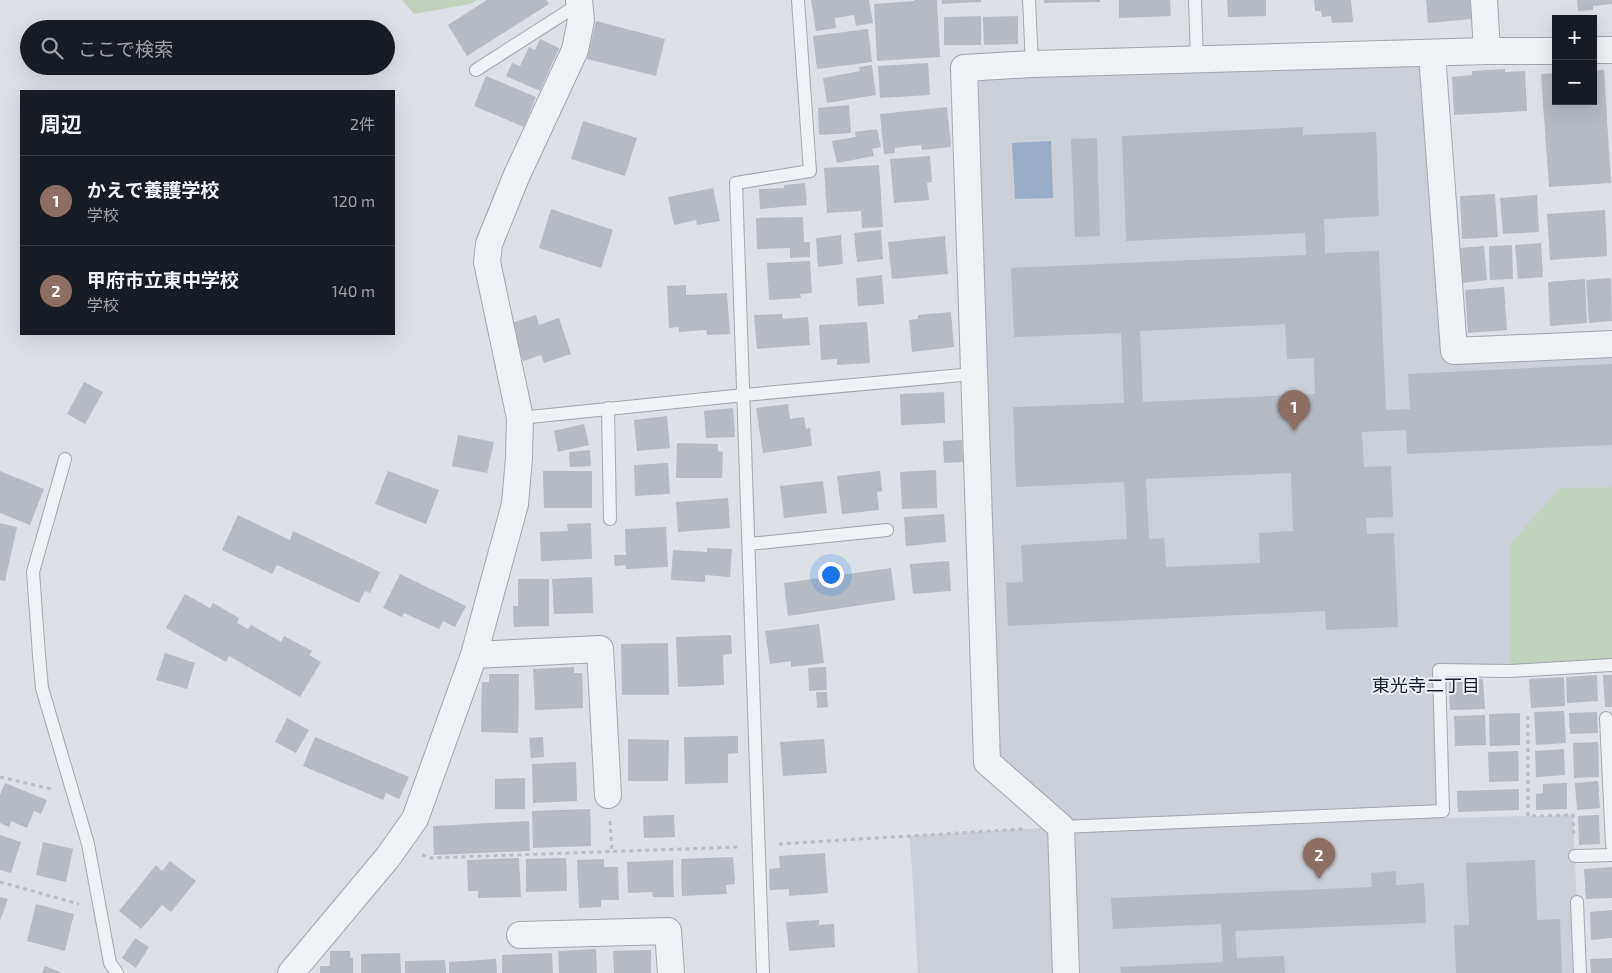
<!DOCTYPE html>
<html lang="ja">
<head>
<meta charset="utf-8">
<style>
  :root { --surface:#171b24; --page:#20242c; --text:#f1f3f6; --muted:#9ea1a6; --line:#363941; --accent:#0b8043 }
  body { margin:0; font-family:"Exo 2","Noto Sans JP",sans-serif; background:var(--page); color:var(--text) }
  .controls { position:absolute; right:15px; top:15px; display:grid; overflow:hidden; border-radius:0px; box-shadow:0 5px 20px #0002 }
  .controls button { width:45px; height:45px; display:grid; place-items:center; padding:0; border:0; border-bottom:1px solid var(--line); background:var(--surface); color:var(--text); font:25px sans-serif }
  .you { position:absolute; left:830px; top:574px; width:18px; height:18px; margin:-12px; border:4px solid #fff; border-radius:50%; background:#1a73e8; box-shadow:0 0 0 8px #1a73e833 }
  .badge { display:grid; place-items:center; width:32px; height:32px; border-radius:50%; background:var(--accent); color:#fff; font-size:16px; font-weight:700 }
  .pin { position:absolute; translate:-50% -41px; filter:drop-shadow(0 1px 2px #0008) }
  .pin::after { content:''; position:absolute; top:26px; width:18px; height:15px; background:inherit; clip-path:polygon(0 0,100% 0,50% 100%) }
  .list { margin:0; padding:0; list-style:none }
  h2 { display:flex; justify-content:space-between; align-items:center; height:65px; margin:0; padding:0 20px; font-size:21px }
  h2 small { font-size:16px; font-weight:400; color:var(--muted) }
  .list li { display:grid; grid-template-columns:32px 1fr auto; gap:15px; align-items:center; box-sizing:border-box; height:90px; padding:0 20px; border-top:1px solid var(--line) }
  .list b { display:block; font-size:19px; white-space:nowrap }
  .list p { margin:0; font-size:16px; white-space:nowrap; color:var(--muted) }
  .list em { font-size:16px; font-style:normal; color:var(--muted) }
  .icon { flex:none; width:28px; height:28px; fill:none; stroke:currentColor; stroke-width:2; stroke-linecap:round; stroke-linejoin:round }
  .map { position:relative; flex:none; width:1612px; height:973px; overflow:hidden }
  .search { position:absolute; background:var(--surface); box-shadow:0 5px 20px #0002; left:20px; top:20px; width:375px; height:55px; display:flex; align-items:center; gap:12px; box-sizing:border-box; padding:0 18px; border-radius:28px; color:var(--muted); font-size:19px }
  .panel { position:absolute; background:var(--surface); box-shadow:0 5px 20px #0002; left:20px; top:90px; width:375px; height:245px; border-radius:0px }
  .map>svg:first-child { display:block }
  .built { fill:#cbcfd8 }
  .green { fill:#c2d0be }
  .water { fill:#99adc6 }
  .building { fill:#b5bac3; fill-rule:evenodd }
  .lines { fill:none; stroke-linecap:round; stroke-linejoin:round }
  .service-casing { stroke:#a3a7b0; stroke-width:14 }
  .minor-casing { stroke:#a3a7b0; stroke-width:28 }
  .path { stroke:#bcbec5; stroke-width:3; stroke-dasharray:4 4; stroke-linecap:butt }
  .service { stroke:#f0f1f5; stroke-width:12 }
  .minor { stroke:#f0f1f5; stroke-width:26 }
  .labels { text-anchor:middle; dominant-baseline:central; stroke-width:4; stroke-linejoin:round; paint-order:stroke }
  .neighbourhood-label { font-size:18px; fill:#19202d; stroke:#eceff4 }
</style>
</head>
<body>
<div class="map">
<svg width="1612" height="973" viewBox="0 0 1612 973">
  <rect width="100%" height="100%" fill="#dde0e6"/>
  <path class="built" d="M1432 54 1454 351 1612 344V487L1560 488 1510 671 1440 670 1444 818 1573 815 1580 973H918L910 836 1060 827 987 762 964 68Z"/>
  <path class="green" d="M402 0H477L470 4 414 14Z
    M1612 487V665L1510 671V544L1560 488Z"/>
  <path class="water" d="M1051 141 1053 198 1015 199 1012 143Z"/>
  <path class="building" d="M487 0H546L549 4 467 56 448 25Z
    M811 0H869L873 23 856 26 854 15 835 18 836 28 816 31Z
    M914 0H937L940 57 877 61 874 4 914 1Z
    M942 0H981V2L942 4Z
    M1044 0H1100V2L1044 3Z
    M1119 0H1170L1171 16 1119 18Z
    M1227 0H1266V16L1228 17Z
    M1314 0H1351L1353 22 1332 23 1331 16 1322 17 1321 11H1315Z
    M1426 0H1471L1473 19 1428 23Z
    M1577 0H1612V4L1593 6V10L1578 11Z
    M981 16V45H944V17Z
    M1018 16V44L984 45 983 17Z
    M596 21 665 39 656 76 587 59Z
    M868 29 872 62 817 69 813 36Z
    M540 39 559 48 540 91 506 76 512 63 520 66 529 47 535 50Z
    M928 63 930 95 880 98 878 66Z
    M872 65 876 95 827 103 823 78 860 71 859 67Z
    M1505 69V72L1525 71 1527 111 1454 115 1452 77 1472 75V71Z
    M1604 70 1611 183 1549 187 1541 74 1556 73V101H1593V71Z
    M486 76 536 97 524 127 474 106Z
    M849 105 851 133 819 135 818 108Z
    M947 107 951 147 922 150 921 145 895 148V153L884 154 880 114Z
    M583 121 637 138 625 176 571 159Z
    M1303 127V135L1376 132 1379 216 1324 219 1325 253 1379 251 1386 410 1410 409 1408 374 1612 364V445L1407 454 1406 430 1362 432 1364 467 1391 466 1393 517 1366 518 1367 534 1394 533 1398 627 1326 630 1325 611 1008 626 1006 583 1023 582 1021 545 1127 539 1124 482 1016 487 1013 407 1124 403 1121 333 1014 337 1011 268 1306 255 1305 233 1126 241 1122 136ZM1285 324 1287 359 1314 358 1315 394 1143 402 1140 331ZM1291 473 1293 531 1259 533 1260 563 1166 567 1164 538 1149 539 1146 479Z
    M877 129 881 147 872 149 874 156 837 163 832 141 856 137 855 132Z
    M1097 138 1100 236 1075 237 1071 139Z
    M930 156 932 182 927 183 929 200 894 203 890 159Z
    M879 165 883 227 862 228 861 211 827 213 824 168Z
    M805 183 807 205 760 209 759 189 784 188V185Z
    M713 188 720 221 697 225 696 220 674 225 668 197Z
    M1495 194 1498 237 1462 239 1460 196Z
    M1537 195 1539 232 1503 234 1500 198Z
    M551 209 613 230 601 268 539 248Z
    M1605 210 1607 256 1550 260 1547 214Z
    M803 217 804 242H810V257L790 258V248L757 249 756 218Z
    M881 230 883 259 857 262 854 233Z
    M841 235 843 264 818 267 816 238Z
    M945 236 948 274 892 279 888 242Z
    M1541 243 1543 277 1518 279 1515 245Z
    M1512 245 1513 279 1490 280 1489 246Z
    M1484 246 1487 280 1463 283 1460 248Z
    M810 261 812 293 800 294 801 298 769 300 767 263Z
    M882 275 884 304 858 306 856 278Z
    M1611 278 1612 321 1589 323 1586 280Z
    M1585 279 1587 323 1550 326 1548 282Z
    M686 285V295L727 293 730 334 707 335 706 330 679 332V327L669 328 667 286Z
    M1504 287 1507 330 1468 333 1465 290Z
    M951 312 954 347 912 352 909 320 918 319V315Z
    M782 314 783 319 808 317 810 345 757 349 754 315Z
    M536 315 539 325 559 318 571 354 544 363 541 355 523 361 511 323Z
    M867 322 870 363 837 365V359L821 360 819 325Z
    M84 382 103 392 85 424 67 414Z
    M944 392 945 423 901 425 900 394Z
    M788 404 790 419 804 417 806 429 810 428 812 446 763 453 756 408Z
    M733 408 735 437 706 438 704 411Z
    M667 416 670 448 637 451 634 420Z
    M584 424 589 445 558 452 554 431Z
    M458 435 494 442 487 473 452 466Z
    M962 440 963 462 944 463 943 441Z
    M677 443 718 444V451L723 452 722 478H676Z
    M590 450 591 466 570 467 569 452Z
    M668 463 670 494 635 496 634 465Z
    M936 470 937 508 902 509 900 472Z
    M0 471 44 489 30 525 0 513Z
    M388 471 439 490 426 524 375 504Z
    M543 471H592V508H544Z
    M880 471 882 491 877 492 879 510 842 514 837 476Z
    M823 481 827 513 784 518 780 486Z
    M728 498 730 528 678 532 676 502Z
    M944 514 946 542 906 546 904 517Z
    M238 515 290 540 293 531 380 572 370 593 365 591 359 603 277 565 272 574 222 550Z
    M0 523 17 527 5 581 0 580Z
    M591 523 592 559 541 561 540 532 568 531 567 524Z
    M666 527 668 567 626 569 625 565 615 566 614 555H626L625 529Z
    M707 548 732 549 730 577 705 575V582L671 580 673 550 707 552Z
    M949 561 951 591 913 594 910 564Z
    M891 568 895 600 788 616 784 583Z
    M400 574 466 606 455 627 443 621 439 629 404 613 402 617 383 608Z
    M592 577 593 613 554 614 552 579Z
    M518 579H549V626L514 627 513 606H518Z
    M185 594 210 608 213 603 239 618 237 623 248 629 251 625 281 642 284 636 312 651 309 655 321 662 300 697 229 656 226 662 166 628Z
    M819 624 824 663 791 667V661L770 664 765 631Z
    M731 635 732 654 723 655 724 685 678 687 676 637Z
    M668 643 669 695H622L621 644Z
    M165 653 195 663 187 689 156 680Z
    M574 667V673H582L583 708 535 710 533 669Z
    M826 667 827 690 809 691 808 668Z
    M489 674H519L518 733 481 732 482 682H489Z
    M1597 675 1598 701 1567 703 1566 677Z
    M1603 675H1612V707H1605Z
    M1564 677 1565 706 1531 708 1529 679Z
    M1483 679 1485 709 1450 710 1449 681Z
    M816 692H827L828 707 817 708Z
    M1564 711 1566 743 1536 745 1534 712Z
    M1597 712 1598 733 1570 734 1569 713Z
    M1520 713V745L1490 746 1489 714Z
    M1485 715 1486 745 1455 746 1454 716Z
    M287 718 309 730 296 753 275 742Z
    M738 736V753L728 754V783L685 784 684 737Z
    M315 737 409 777 399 799 386 793 383 800 303 766Z
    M543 737 544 757 531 758 529 738Z
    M628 739 669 740 668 781H628Z
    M824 739 827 773 783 776 780 742Z
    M1598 742 1599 777 1574 778 1573 743Z
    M1564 749 1565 775 1536 777 1535 751Z
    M1518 751 1519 781 1489 782 1488 752Z
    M576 762 577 801 533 803 532 764Z
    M525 778V809H495V779Z
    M1598 781 1600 808 1577 810 1575 783Z
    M5 783 47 800 41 814 34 811 27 828 11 821 9 827 0 823V795Z
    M1567 783V809L1536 810V794L1543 793V784Z
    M1519 789V810L1458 812 1457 791Z
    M590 809 591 846 533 848 532 811Z
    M674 815 675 837 644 838 643 816Z
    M1599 815 1600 844 1579 845 1578 816Z
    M529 821 530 851 434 855 433 826Z
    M0 835 21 842 11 873 0 870Z
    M43 842 73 849 66 882 36 875Z
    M825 853 828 893 789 896V889L770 890 769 869 780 868 779 856Z
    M733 857 735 884 726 885 727 894 682 896 681 859Z
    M519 858 521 897 478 898V891H468L467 860Z
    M566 858 567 891 526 892V859Z
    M604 859V867H618L619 900H601V907L579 908 577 860Z
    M673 860 674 897H653L652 892 628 893 627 862Z
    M1535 860 1537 920 1560 919 1562 973H1456L1454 925H1469L1466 863Z
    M170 861 196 881 171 912 162 905 141 929 119 911 156 865 162 871Z
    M1612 867V898L1586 899 1584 869Z
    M1396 871V885L1424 883 1426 923 1235 931 1237 958 1284 956 1285 973H1121L1120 967 1223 962 1221 924 1113 929 1111 898 1372 887 1371 873Z
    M0 897 8 899 0 921Z
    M36 904 74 914 65 951 27 941Z
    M1612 910V938L1591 940 1590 912Z
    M819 920V925L834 924 835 947 789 951 786 922Z
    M135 938 149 947 136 968 122 958Z
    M596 949 597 973H559L558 951Z
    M651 950V973H614L613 951Z
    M330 951H350V958H353V973H320V966H330Z
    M400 953 401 973H361V954Z
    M552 953 553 973H502V955Z
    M1612 958V973H1591L1590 959Z
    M496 959 497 973H449V962Z
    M445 960 446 973H405V961Z
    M45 966 62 973H42Z"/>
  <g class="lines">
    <defs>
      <path id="service" d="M1029 0 1032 64
        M1195 0 1197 60
        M476 70 579 4
        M608 408 610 519
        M520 418 744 395 973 374
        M65 459 33 572 39 655 42 688 88 844 110 963 117 973
        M749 544 887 530
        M1606 718 1612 845
        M1061 827 1443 811 1439 670 1510 671 1612 665
        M1575 856 1612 855
        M1577 902 1580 973
        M763 973 736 183 810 171 798 0"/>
      <path id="minor" d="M1484 0 1487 51
        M1593 50H1612
        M1432 54 1454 351 1612 344
        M474 655 600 649 608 795
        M520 935 668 931 671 973
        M291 973 388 857 415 819 474 655 515 504 519 458 520 418 487 262 489 244 516 177 575 50 581 20 579 0
        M1066 973 1061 827 987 762 964 68 1032 64 1487 51H1556"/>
    </defs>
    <use href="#service" class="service-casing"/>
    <use href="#minor" class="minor-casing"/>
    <path class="path" d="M1528 716V816L1573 815 1574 837
      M0 777 51 789
      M610 821 612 851
      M779 844 1023 829
      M422 855 431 858 738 847
      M0 882 79 904"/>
    <use href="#service" class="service"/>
    <use href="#minor" class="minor"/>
  </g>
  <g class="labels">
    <g class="neighbourhood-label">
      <text x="1426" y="685">東光寺二丁目</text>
    </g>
  </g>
</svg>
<div class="controls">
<button>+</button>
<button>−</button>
</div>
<div class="you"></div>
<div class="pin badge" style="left:1294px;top:431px;background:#8d6e63">1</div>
<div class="pin badge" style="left:1319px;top:879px;background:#8d6e63">2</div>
<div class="search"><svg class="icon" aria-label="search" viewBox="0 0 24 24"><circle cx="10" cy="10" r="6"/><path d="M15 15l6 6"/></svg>ここで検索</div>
<section class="panel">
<h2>周辺<small>2件</small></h2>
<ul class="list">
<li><span class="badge" style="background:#8d6e63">1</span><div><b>かえで養護学校</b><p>学校</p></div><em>120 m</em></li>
<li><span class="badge" style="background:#8d6e63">2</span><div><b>甲府市立東中学校</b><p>学校</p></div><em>140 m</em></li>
</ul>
</section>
</div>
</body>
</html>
